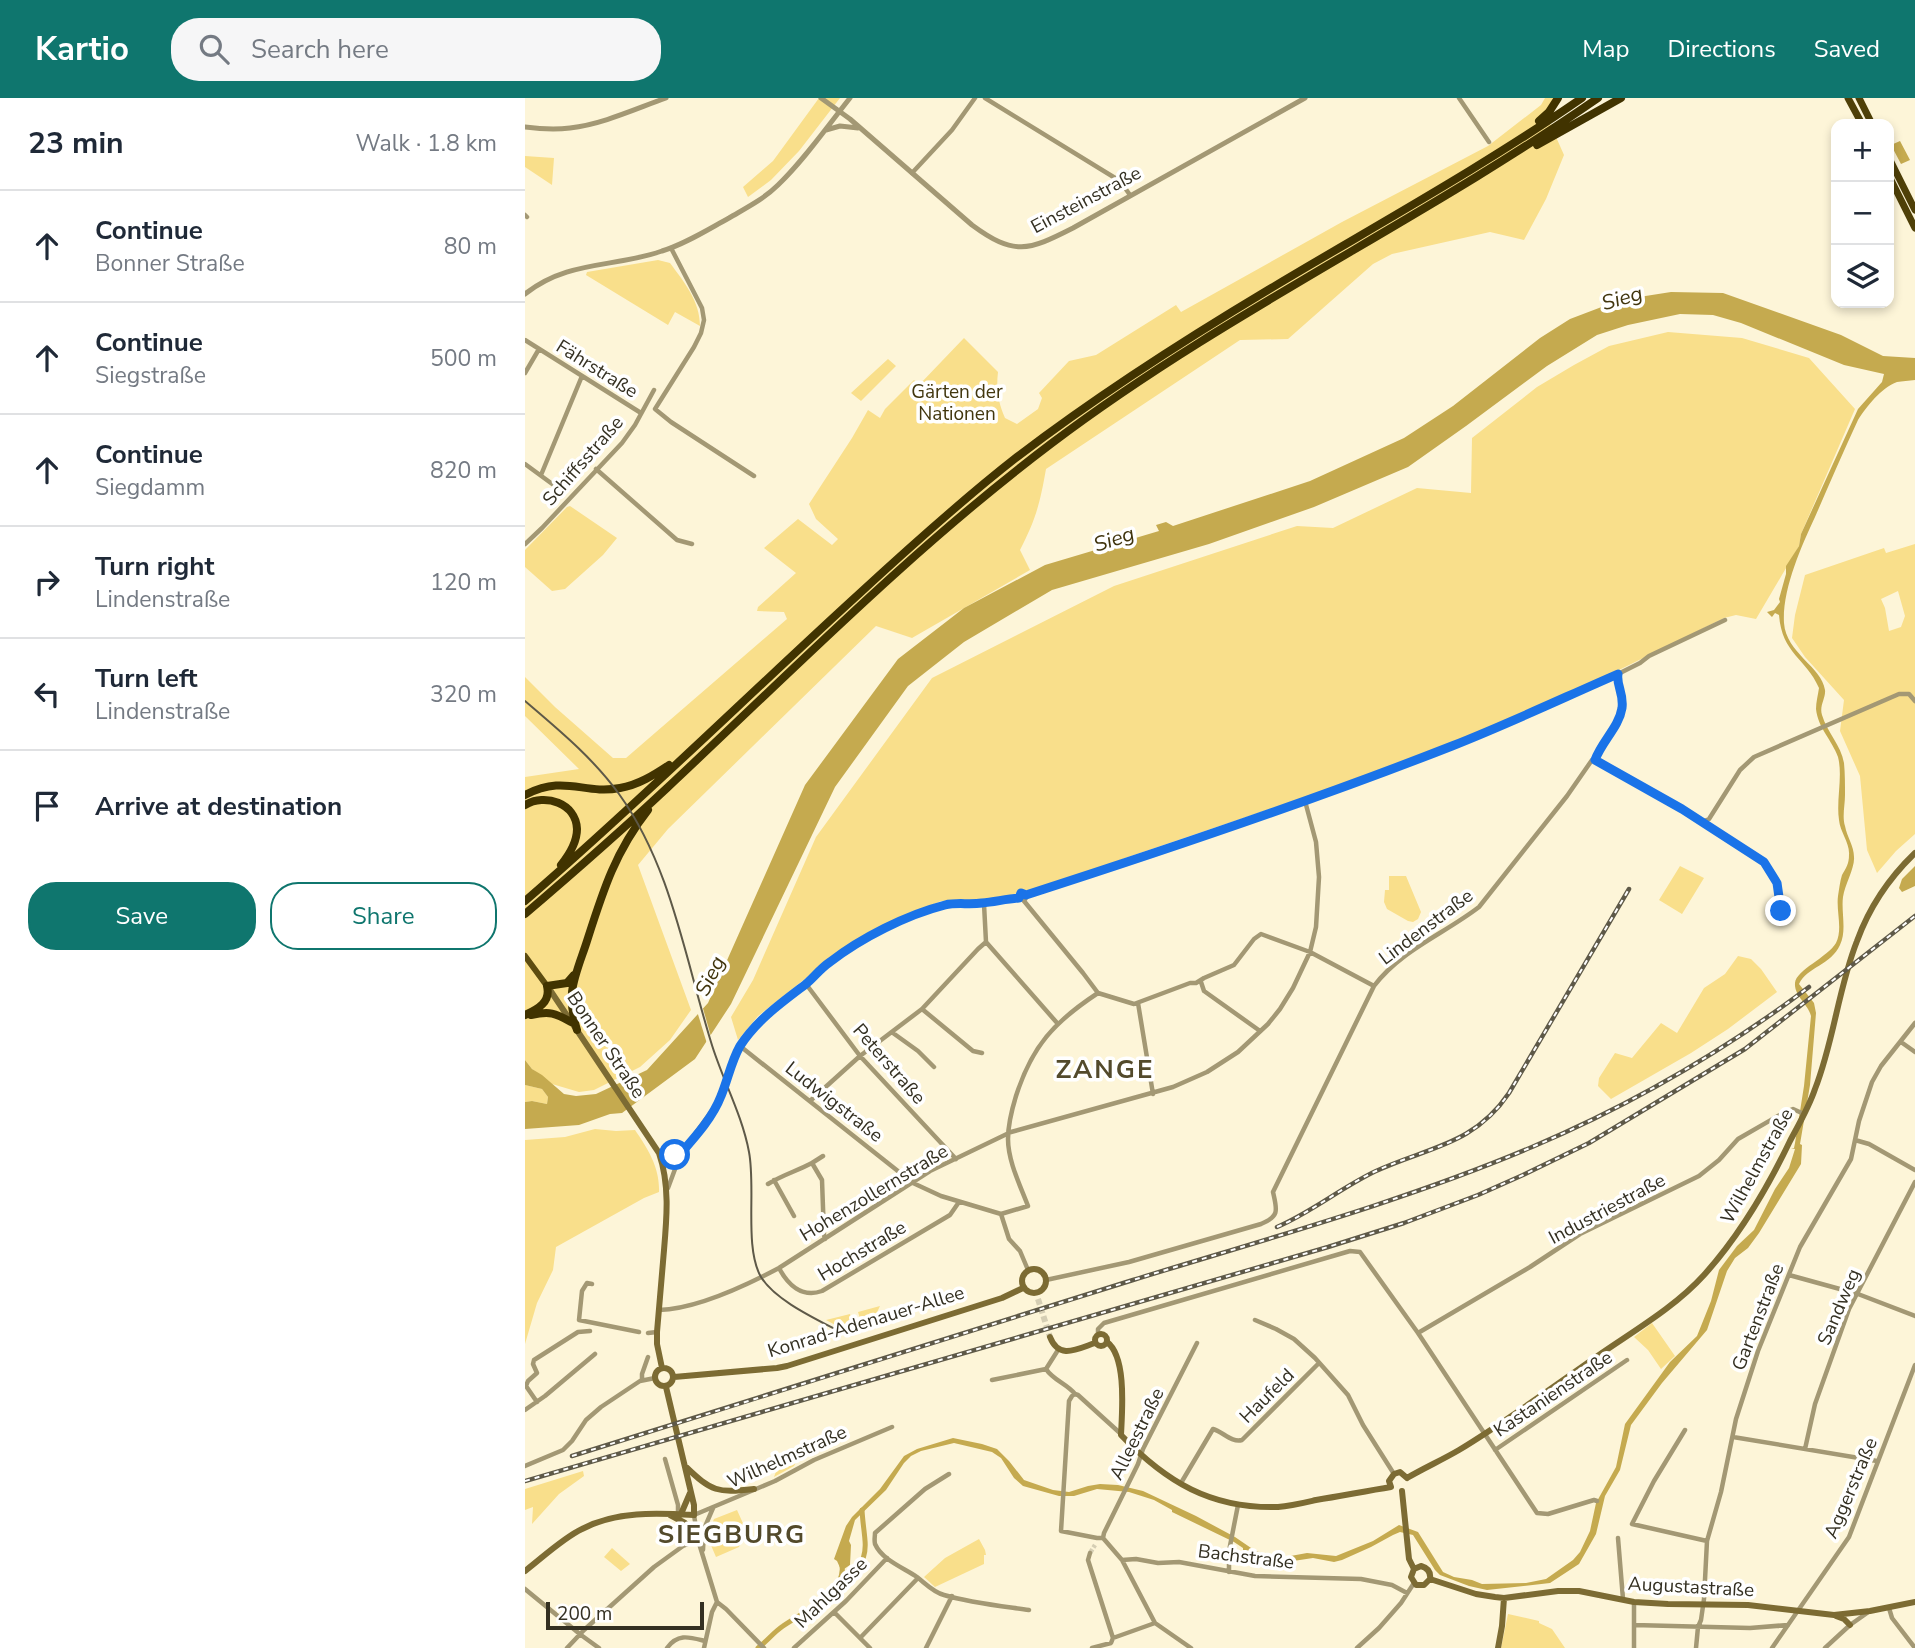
<!DOCTYPE html>
<html lang="en">
<head>
<meta charset="utf-8">
<style>
  :root { --surface:#fff; --page:#f6f6f7; --text:#1f2937; --muted:#747a83; --line:#e0e1e3; --accent:#0f766e }
  body { margin:0; font-family:"Nunito Sans",sans-serif; background:var(--page); color:var(--text) }
  .controls { position:absolute; right:21px; top:21px; display:grid; overflow:hidden; border-radius:14px; box-shadow:0 4px 10px #0003 }
  .controls button { width:63px; height:63px; display:grid; place-items:center; padding:0; border:0; border-bottom:2px solid var(--line); background:var(--surface); color:var(--text); font:35px sans-serif }
  .scale { position:absolute; left:21px; bottom:18px; width:158px; box-sizing:border-box; padding-left:7px; border:4px solid #343022; border-top:0; font-size:19px; line-height:24px; white-space:nowrap; color:#343022; -webkit-text-stroke:5px #fff; paint-order:stroke }
  .stop { position:absolute; width:21px; height:21px; margin:-16px; border:5px solid #1a73e8; border-radius:50%; background:#fff }
  .stop.end { background:#1a73e8; border-color:#fff; box-shadow:0 2px 7px #0008 }
  .list { margin:0; padding:0; list-style:none }
  h2 { display:flex; justify-content:space-between; align-items:center; height:91px; margin:0; padding:0 28px; font-size:30px }
  h2 small { font-size:23px; font-weight:400; color:var(--muted) }
  .list li { display:grid; grid-template-columns:46px 1fr auto; gap:21px; align-items:center; box-sizing:border-box; height:112px; padding:0 28px; border-top:2px solid var(--line) }
  .list b { display:block; font-size:26px; white-space:nowrap }
  .list p { margin:0; font-size:23px; white-space:nowrap; color:var(--muted) }
  .list em { font-size:23px; font-style:normal; color:var(--muted) }
  .actions { display:flex; gap:14px; padding:21px 28px }
  .actions a { flex:1; padding:16px 0; border:2px solid var(--accent); border-radius:28px; text-align:center; font-size:24px; color:var(--accent) }
  .actions .main { background:var(--accent); color:#fff }
  .icon { flex:none; width:38px; height:38px; fill:none; stroke:currentColor; stroke-width:2; stroke-linecap:round; stroke-linejoin:round }
  .map { position:relative; flex:none; width:1390px; height:1550px; overflow:hidden }
  header { display:flex; align-items:center; gap:42px; box-sizing:border-box; height:98px; padding:0 35px; background:var(--accent); color:#fff }
  header strong { font-size:33px }
  nav { display:flex; gap:38px; margin-inline-start:auto; font-size:24px }
  .search { width:490px; height:63px; background:var(--page); display:flex; align-items:center; gap:18px; box-sizing:border-box; padding:0 24px; border-radius:28px; color:var(--muted); font-size:26px }
  main { display:flex }
  aside { flex:1; background:var(--surface) }
  .map>svg:first-child { display:block }
  .green { fill:#f9df8b; fill-rule:evenodd }
  .water { fill:#c5aa4f }
  .pier { fill:#fdf5d8 }
  .lines { fill:none; stroke-linecap:round; stroke-linejoin:round }
  .canal { stroke:#c5aa4f; stroke-width:5 }
  .minor-tunnel { stroke:#d5ceb4; stroke-width:4.5; stroke-dasharray:4.5 2; stroke-linecap:butt }
  .secondary-tunnel { stroke:#d5ceb4; stroke-width:6; stroke-dasharray:6 3; stroke-linecap:butt }
  .minor { stroke:#a39874; stroke-width:4.5 }
  .tertiary { stroke:#a39874; stroke-width:5 }
  .secondary { stroke:#7c6b33; stroke-width:6 }
  .primary { stroke:#5d4c10; stroke-width:6 }
  .trunk { stroke:#4f4008; stroke-width:7 }
  .motorway { stroke:#413300; stroke-width:8 }
  .tram { stroke:#5e5948; stroke-width:2 }
  .rail-casing { stroke:#5e5948; stroke-width:4.5 }
  .rail { stroke:#fff; stroke-width:2; stroke-dasharray:5; stroke-linecap:butt }
  .route { stroke:#1a73e8; stroke-width:9 }
  .labels { text-anchor:middle; dominant-baseline:central; stroke-width:7; stroke-linejoin:round; paint-order:stroke }
  .street-label { font-size:19px; fill:#343022; stroke:#fff }
  .park-label { font-size:19px; fill:#42370f; stroke:#fff }
  .water-label { font-size:21px; font-style:italic; fill:#41350e; stroke:#fff }
  .district-label { font-size:26px; font-weight:bold; letter-spacing:2px; fill:#534a2b; stroke:#fff }
</style>
</head>
<body>
<header>
<strong>Kartio</strong>
<div class="search"><svg class="icon" aria-label="search" viewBox="0 0 24 24"><circle cx="10" cy="10" r="6"/><path d="M15 15l6 6"/></svg>Search here</div>
<nav><a>Map</a><a>Directions</a><a>Saved</a></nav>
</header>
<main>
<aside>
<h2>23 min<small>Walk · 1.8 km</small></h2>
<ul class="list">
<li><svg class="icon" aria-label="ahead" viewBox="0 0 24 24"><path d="M12 20V5M6 11l6-6 6 6"/></svg><div><b>Continue</b><p>Bonner Straße</p></div><em>80 m</em></li>
<li><svg class="icon" aria-label="ahead" viewBox="0 0 24 24"><path d="M12 20V5M6 11l6-6 6 6"/></svg><div><b>Continue</b><p>Siegstraße</p></div><em>500 m</em></li>
<li><svg class="icon" aria-label="ahead" viewBox="0 0 24 24"><path d="M12 20V5M6 11l6-6 6 6"/></svg><div><b>Continue</b><p>Siegdamm</p></div><em>820 m</em></li>
<li><svg class="icon" aria-label="right" viewBox="0 0 24 24"><path d="M7 20v-9h11M14 6l5 5-5 5"/></svg><div><b>Turn right</b><p>Lindenstraße</p></div><em>120 m</em></li>
<li><svg class="icon" aria-label="left" viewBox="0 0 24 24"><path d="M17 20v-9H6M10 6l-5 5 5 5"/></svg><div><b>Turn left</b><p>Lindenstraße</p></div><em>320 m</em></li>
<li><svg class="icon" aria-label="arrive" viewBox="0 0 24 24"><path d="M6 21V4h12l-3 4 3 4H6"/></svg><div><b>Arrive at destination</b></div></li>
</ul>
<div class="actions"><a class="main">Save</a><a>Share</a></div>
</aside>
<div class="map">
<svg width="1390" height="1550" viewBox="0 0 1390 1550">
  <rect width="100%" height="100%" fill="#fdf5d8"/>
  <path class="green" d="M294 0H315L274 53 246 82 223 99 218 89 248 63Z
    M1020 0H1030L1020 14 1039 57 1021 101 999 142 965 134 867 156 848 166 763 241 715 242 521 371C515 405 511 421 495 452L505 472 387 540 351 528 143 731 113 767 166 912 145 942 115 969 69 992 54 994 27 986 7 971 0 962V679L54 671 0 618V579L30 609 88 660H101L262 521 259 514 232 513 233 509 271 475 239 450 273 421 307 447 313 441 291 421 284 406 327 340 343 312 355 320 360 311 389 282 394 287 439 240 473 274C471 291 473 304 480 320L492 326 513 311 517 300 514 295 544 263 571 257 651 207 656 214 817 124 963 48 1016 7Z
    M0 58 29 60 27 87 0 69Z
    M133 162 145 165C159 184 175 203 175 228L150 214 143 227 61 177 62 174Z
    M1143 234 1217 240 1284 260 1330 311 1276 436 1274 448 1231 521 1211 517 1199 520 1090 574 968 629 816 687 600 760 547 781 478 799 460 802 416 803 345 833 319 850 233 918 213 942 206 919 228 882 291 739 407 580 589 488 772 428 808 430 892 390 946 395 947 340 1012 289 1049 267 1084 248Z
    M363 261 371 268 336 303 326 295Z
    M45 408 92 440 78 457 40 491 27 493 0 469V452L42 409Z
    M1390 446V736L1371 753 1352 775 1342 752 1335 678 1315 633 1319 602 1280 559 1267 540 1270 517 1280 477 1359 450 1361 455ZM1373 493 1380 518 1376 529 1364 533 1360 510 1356 501Z
    M1155 768 1179 780 1157 816 1134 802Z
    M864 778H881L896 814 893 821 888 824 883 823 862 811 859 804 860 792H864Z
    M1213 858 1226 861 1236 871 1252 894 1203 931 1166 955 1086 1001 1073 988 1074 980 1090 955 1107 960 1136 925 1152 935 1179 890 1200 876Z
    M0 987 17 991 23 999 22 1006 7 1003 0 1004Z
    M70 1031 91 1033 110 1032C123 1051 135 1070 134 1094L119 1100 31 1149 28 1172 12 1205 0 1246V1042L40 1039Z
    M355 1208 343 1233 339 1234 333 1214Z
    M325 1216 331 1235 327 1236 301 1222Z
    M1127 1225 1150 1258 1136 1271 1123 1252 1109 1239Z
    M274 1359 269 1368 249 1379 254 1365Z
    M58 1373 59 1378 34 1396 7 1426 8 1409 0 1412V1391Z
    M212 1412 221 1432 214 1449 191 1459 182 1438 189 1421Z
    M454 1441 460 1452 461 1457H459V1466L410 1489 399 1479 420 1460Z
    M87 1450 105 1466 96 1473 79 1459Z
    M983 1516 1014 1523V1525L1027 1531 1040 1550H976Z"/>
  <path class="water" d="M1375 43 1385 62 1376 66 1366 47Z
    M1146 194 1198 195 1316 237 1358 258 1390 260V282C1384 283 1377 283 1372 284 1356 290 1342 308 1333 322 1318 354 1304 387 1290 419 1276 449 1257 492 1259 525 1261 555 1297 569 1300 592 1301 600 1294 608 1297 617 1302 634 1316 647 1319 665 1320 675 1320 687 1320 697 1320 707 1317 719 1320 728 1322 739 1329 748 1329 759 1330 770 1320 786 1318 799 1316 814 1322 833 1315 847 1306 867 1282 869 1274 886L1289 905 1291 915 1285 987 1275 1046 1277 1047 1276 1066 1234 1135 1223 1150 1210 1160 1202 1173 1182 1232 1137 1285 1106 1327 1095 1372 1080 1398 1071 1436 1054 1466 1025 1485 962 1492 944 1488 915 1477 910 1472 888 1437 875 1434 868 1437 846 1449 817 1462 809 1464 788 1460 755 1465 745 1464 718 1452V1450L709 1444 647 1414V1412L629 1402 604 1394 572 1391 549 1398H534L498 1388 489 1380 476 1360 467 1354 429 1345 396 1353 386 1358 379 1365 361 1392 330 1422 324 1443 326 1447 325 1467 319 1471 320 1474H317L312 1463 309 1461 321 1428 327 1419 355 1391 379 1358 392 1351 428 1340 457 1346 472 1351 484 1363 499 1382 528 1392 544 1394 563 1388 575 1386 593 1387 618 1393 671 1418 710 1439 729 1452 746 1459H760L782 1455 811 1458 848 1443 874 1427 893 1434 918 1474 929 1479 947 1482 957 1486 1001 1485 1021 1481 1048 1462 1055 1454 1065 1433 1071 1405 1091 1369 1100 1326 1145 1264 1172 1238 1186 1203 1194 1172 1212 1148 1229 1132 1250 1091 1264 1070 1270 1051 1266 1050H1269L1270 1045 1279 988 1286 918C1283 906 1269 898 1270 885 1271 872 1303 859 1311 845 1318 831 1311 813 1313 798 1314 792 1315 783 1317 777 1321 770 1324 766 1324 757 1325 745 1315 734 1314 722 1311 702 1318 678 1313 659 1307 642 1293 630 1291 611 1291 604 1293 597 1294 590 1281 560 1257 556 1254 517L1250 515 1247 519 1242 514 1249 512 1255 504 1254 501 1261 476V468L1274 448 1276 436 1333 311 1357 284 1359 276 1319 267 1216 225 1188 217 1155 216 1103 227 1072 237 1022 268 941 328 883 369 789 409 684 446 527 492 439 544 383 588 310 689 206 906 170 961 97 1015 85 1016 54 1027 0 1031V1004L7 1003 22 1006 23 999 17 991 0 987V962L7 971 17 977 39 996 51 998 71 996 122 972 183 905 280 687 373 561 439 510 520 467 634 433 631 427 641 424 648 428 785 383 879 340 928 308 1015 240 1045 221 1095 202Z
    M1390 768V788L1377 794 1374 790 1377 781Z"/>
  <path class="pier" d="M177 907 187 942 183 949 172 913Z"/>
  <g class="lines">
    <path class="canal" d="M315 1485C350 1461 339 1448 337 1412
      M233 1550C242 1543 249 1534 258 1528 278 1514 321 1495 317 1468"/>
    <path class="minor-tunnel" d="M565 1455 570 1447"/>
    <path class="secondary-tunnel" d="M513 1201 525 1239"/>
    <path class="minor" d="M460 0 595 83 605 97
      M934 0 964 44
      M387 75 427 32 450 0
      M0 117 2 119
      M146 150 177 210 179 222 176 235 169 249 130 311 146 324 229 378
      M0 242 116 315
      M0 275 14 251
      M0 366 30 388
      M71 371 152 442 167 446
      M16 377 57 278
      M0 446 17 430 97 345 110 327 129 292
      M1070 662C1077 643 1093 630 1097 610 1100 596 1092 588 1093 577
      M1177 724 1184 721 1215 672 1229 659 1374 596H1384L1390 603
      M501 797 555 780 835 684 958 635 1093 576 1115 565 1124 558 1200 522
      M499 803 558 875 573 895
      M459 806 461 844 533 926
      M676 884 679 893 735 933
      M281 886 335 958 431 1061
      M613 905 628 996
      M397 911 448 953 457 955
      M368 935 393 953 409 969
      M1376 944 1390 954
      M215 948 388 1085 416 1098 476 1116 503 1108C495 1087 483 1063 483 1041 483 1027 487 1011 491 998 507 948 529 924 573 895L609 906 665 885H671L679 880 709 867 729 841 736 836 785 854 849 888
      M285 1003 335 958 397 911 453 851 461 844
      M1330 1042 1344 1046 1390 1072
      M134 1055 144 1057 156 1056
      M287 1065 298 1058
      M249 1082 269 1118
      M243 1086C257 1077 272 1073 287 1065L297 1082 299 1137 300 1141
      M143 1090 156 1055 194 1003 207 964 215 948 235 921 281 886 305 864 347 837 378 822 418 807 430 805 459 806 465 803 494 800 495 797 498 795 502 798 499 803
      M476 1116 484 1141 495 1153 503 1172
      M254 1170C263 1187 277 1200 297 1193L425 1117 434 1104
      M1264 1177 1333 1196 1390 1218
      M521 1182 604 1164 736 1126C755 1118 752 1112 748 1094L849 888C876 852 919 836 954 809L1042 698 1067 662 1077 664 1186 729 1239 764 1252 785 1255 805 1254 820
      M67 1186 62 1185 57 1193 54 1222 114 1234
      M134 1212C172 1211 220 1188 254 1170L405 1073 486 1034 648 989 682 974 713 954 743 926 755 911 768 890 785 854 791 829 794 779 791 744 780 703
      M730 1222 751 1231 769 1241 790 1260 823 1297 838 1327 869 1376
      M123 1235 132 1234
      M893 1235 1005 1169 1055 1136 1174 1078 1194 1062 1213 1041 1258 1015 1268 1011 1279 1016
      M573 1237V1231L579 1225 825 1153 835 1154 893 1235 1012 1415 1023 1416 1069 1402 1072 1403
      M521 1271C528 1282 542 1286 550 1296L553 1297 596 1336
      M521 1271 533 1252
      M117 1282V1276L123 1259
      M467 1282 521 1271
      M550 1296 547 1298 544 1303 536 1433 572 1440H578
      M12 1304 1 1288 3 1283 12 1275 8 1266 9 1262 53 1234 65 1233
      M0 1312 20 1298 70 1256
      M1160 1332 1129 1383 1107 1426 1182 1443
      M1208 1339 1352 1363
      M1280 1351 1290 1306 1324 1211 1390 1084
      M970 1352 1102 1262
      M140 1361 153 1407V1416
      M0 1368 38 1352 47 1343 61 1322 76 1309 115 1283 130 1280
      M424 1376 400 1391 350 1435C350 1439 349 1441 350 1446 357 1462 379 1470 392 1479 401 1486 408 1494 419 1497 446 1505 476 1508 504 1512
      M656 1385 688 1331C698 1334 707 1345 717 1342L794 1265
      M578 1440 579 1435 613 1366 618 1351 672 1245
      M578 1440 597 1462 630 1525 666 1550
      M1093 1440 1098 1501
      M178 1452 179 1431 188 1410
      M565 1455 563 1462 588 1540
      M597 1462 611 1461 633 1465 654 1464 730 1478 836 1481 867 1487 882 1495
      M704 1474V1453L713 1407
      M0 1491 56 1537 74 1550
      M192 1504 173 1442 169 1417 250 1383 289 1362 367 1329
      M192 1504 201 1511 239 1550
      M1109 1504V1550
      M1364 1510 1367 1520 1390 1550
      M309 1514 345 1550
      M1109 1527 1225 1530 1263 1527
      M335 1540 393 1480
      M42 1550 59 1532 129 1469 158 1448 173 1442
      M142 1550C153 1535 164 1539 180 1543
      M179 1550 187 1514 192 1504
      M269 1550 321 1503 362 1460
      M401 1550 427 1498
      M567 1550 586 1545 588 1540 630 1525
      M832 1550 854 1530 876 1505 889 1485
      M1171 1550 1173 1529 1176 1522 1179 1501 1182 1443 1196 1394 1211 1321 1233 1253 1275 1149 1326 1061 1334 1023 1347 984 1356 968 1390 925
      M1247 1550 1324 1439 1390 1267
      M1300 1550 1325 1527 1342 1515"/>
    <path class="tertiary" d="M296 0 325 21 447 127C489 158 503 153 548 130L780 0
      M0 29C15 31 30 32 45 30 78 26 110 11 141 0
      M301 32 315 28 333 30
      M0 196C43 162 88 170 137 153 160 146 182 132 204 120 221 110 239 101 253 87 280 61 301 30 325 0"/>
    <path class="secondary" d="M23 889 134 1055C146 1090 141 1127 138 1164 136 1187 134 1211 132 1234V1246L137 1270
      M497 1183a12 12 0 1 1 24 0a12 12 0 1 1-24 0Z
      M570 1242a6 6 0 1 1 12 0a6 6 0 1 1-12 0Z
      M525 1239C534 1262 552 1251 570 1245
      M582 1244C602 1259 597 1314 596 1337 641 1384 686 1411 753 1409 766 1408 778 1405 791 1402 816 1398 841 1393 866 1389
      M130 1279a9 9 0 1 1 18 0a9 9 0 1 1-18 0Z
      M149 1279 252 1270 262 1268 477 1200 498 1190
      M160 1368C187 1394 192 1395 229 1391
      M882 1380C899 1370 917 1362 934 1352 982 1323 1028 1289 1074 1257 1110 1232 1150 1209 1179 1177 1215 1137 1242 1091 1265 1043 1274 1026 1284 1009 1290 991 1309 943 1313 891 1332 843 1344 810 1365 779 1390 755
      M866 1389 864 1383 869 1376 875 1374 882 1380
      M877 1393 884 1461 889 1471
      M156 1416 165 1395
      M145 1417 160 1425 173 1438
      M889 1471 886 1479 891 1487H899L905 1481
      M889 1471 896 1468C903 1470 906 1474 905 1481
      M0 1473C17 1460 38 1440 57 1431 91 1413 131 1415 169 1417V1407L141 1289
      M905 1481 951 1496 970 1499 979 1500 1033 1493H1054L1109 1504 1143 1506 1223 1507 1309 1517 1345 1513 1390 1504
      M1311 1518 1319 1521 1325 1527
      M973 1550 977 1528 979 1500"/>
    <path class="primary" d="M0 858 22 888"/>
    <path class="trunk" d="M1323 0 1337 26
      M1334 0 1347 26
      M1364 60 1390 112
      M1364 78 1390 130"/>
    <path class="motorway" d="M1014 23 1024 14 1033 0
      M1012 47 1096 0
      M0 697C40 676 58 697 95 690 113 687 129 677 144 667
      M0 707C20 695 51 705 52 731 52 745 44 757 36 767
      M0 803C115 704 223 597 335 495 386 448 437 402 492 359 572 298 656 244 743 192 848 129 956 70 1057 0
      M0 816C48 775 96 733 142 690 268 572 389 449 527 345 699 215 896 123 1073 0
      M0 917C13 911 26 904 22 888L42 885 49 877
      M6 917C25 913 30 915 46 924
      M52 932C48 919 46 907 47 894 49 877 57 859 62 843 78 793 90 754 123 712"/>
    <path class="tram" d="M0 603C34 632 68 660 94 696 146 768 160 860 186 944 197 981 217 1016 224 1054 231 1090 219 1150 236 1179 251 1204 298 1224 323 1238"/>
    <defs>
      <path id="rail" d="M752 1129C787 1114 817 1089 851 1073 903 1049 949 1047 984 995L1104 791
        M47 1358C234 1300 421 1241 608 1182 741 1141 880 1103 1007 1049 1106 1007 1199 953 1284 889
        M0 1383 803 1149 879 1125 953 1097 998 1077 1064 1045 1220 951 1390 818"/>
    </defs>
    <use href="#rail" class="rail-casing"/>
    <use href="#rail" class="rail"/>
  </g>
  <g class="lines">
    <path class="route" d="M150 1057 156 1055C171 1038 188 1019 196 998 203 981 206 964 215 948 232 922 256 905 281 886 289 879 296 870 305 864 336 840 381 817 420 807 432 804 444 807 457 805 469 804 481 801 494 800L496 795 501 797C644 751 787 703 927 648 983 626 1038 600 1093 576 1091 587 1099 595 1097 610 1094 629 1077 643 1070 662L1157 711 1239 764 1252 785 1256 813"/>
  </g>
  <g class="labels">
    <g class="street-label">
      <text transform="translate(561 102) rotate(-28)">Einsteinstraße</text>
      <text transform="translate(72 271) rotate(32)">Fährstraße</text>
      <text transform="translate(58 363) rotate(-49)">Schiffsstraße</text>
      <text transform="translate(901 829) rotate(-37)">Lindenstraße</text>
      <text transform="translate(81 947) rotate(56)">Bonner Straße</text>
      <text transform="translate(364 966) rotate(49)">Peterstraße</text>
      <text transform="translate(309 1004) rotate(38)">Ludwigstraße</text>
      <text transform="translate(1232 1068) rotate(-61)">Wilhelmstraße</text>
      <text transform="translate(349 1095) rotate(-31)">Hohenzollernstraße</text>
      <text transform="translate(1082 1111) rotate(-28)">Industriestraße</text>
      <text transform="translate(337 1153) rotate(-31)">Hochstraße</text>
      <text transform="translate(1314 1209) rotate(-67)">Sandweg</text>
      <text transform="translate(1233 1219) rotate(-69)">Gartenstraße</text>
      <text transform="translate(341 1224) rotate(-17)">Konrad-Adenauer-Allee</text>
      <text transform="translate(1028 1296) rotate(-34)">Kastanienstraße</text>
      <text transform="translate(742 1298) rotate(-45)">Haufeld</text>
      <text transform="translate(612 1336) rotate(-64)">Alleestraße</text>
      <text transform="translate(262 1359) rotate(-24)">Wilhelmstraße</text>
      <text transform="translate(1326 1390) rotate(-67)">Aggerstraße</text>
      <text transform="translate(721 1459) rotate(7)">Bachstraße</text>
      <text transform="translate(1166 1489) rotate(3)">Augustastraße</text>
      <text transform="translate(306 1495) rotate(-44)">Mahlgasse</text>
    </g>
    <g class="park-label">
      <text x="432" y="294">Gärten der<tspan x="432" dy="22">Nationen</tspan></text>
    </g>
    <g class="water-label">
      <text transform="translate(1097 200) rotate(-16)">Sieg</text>
      <text transform="translate(589 441) rotate(-18)">Sieg</text>
      <text transform="translate(185 878) rotate(-64)">Sieg</text>
    </g>
    <g class="district-label">
      <text x="580" y="971">ZANGE</text>
      <text x="207" y="1436">SIEGBURG</text>
    </g>
  </g>
</svg>
<div class="controls">
<button>+</button>
<button>−</button>
<button><svg class="icon" aria-label="layers" viewBox="0 0 24 24"><path d="M12 4l9 5-9 5-9-5zM3 14l9 5 9-5"/></svg></button>
</div>
<div class="scale">200 m</div>
<div class="stop" style="left:150px;top:1057px"></div>
<div class="stop end" style="left:1256px;top:813px"></div>
</div>
</main>
</body>
</html>
